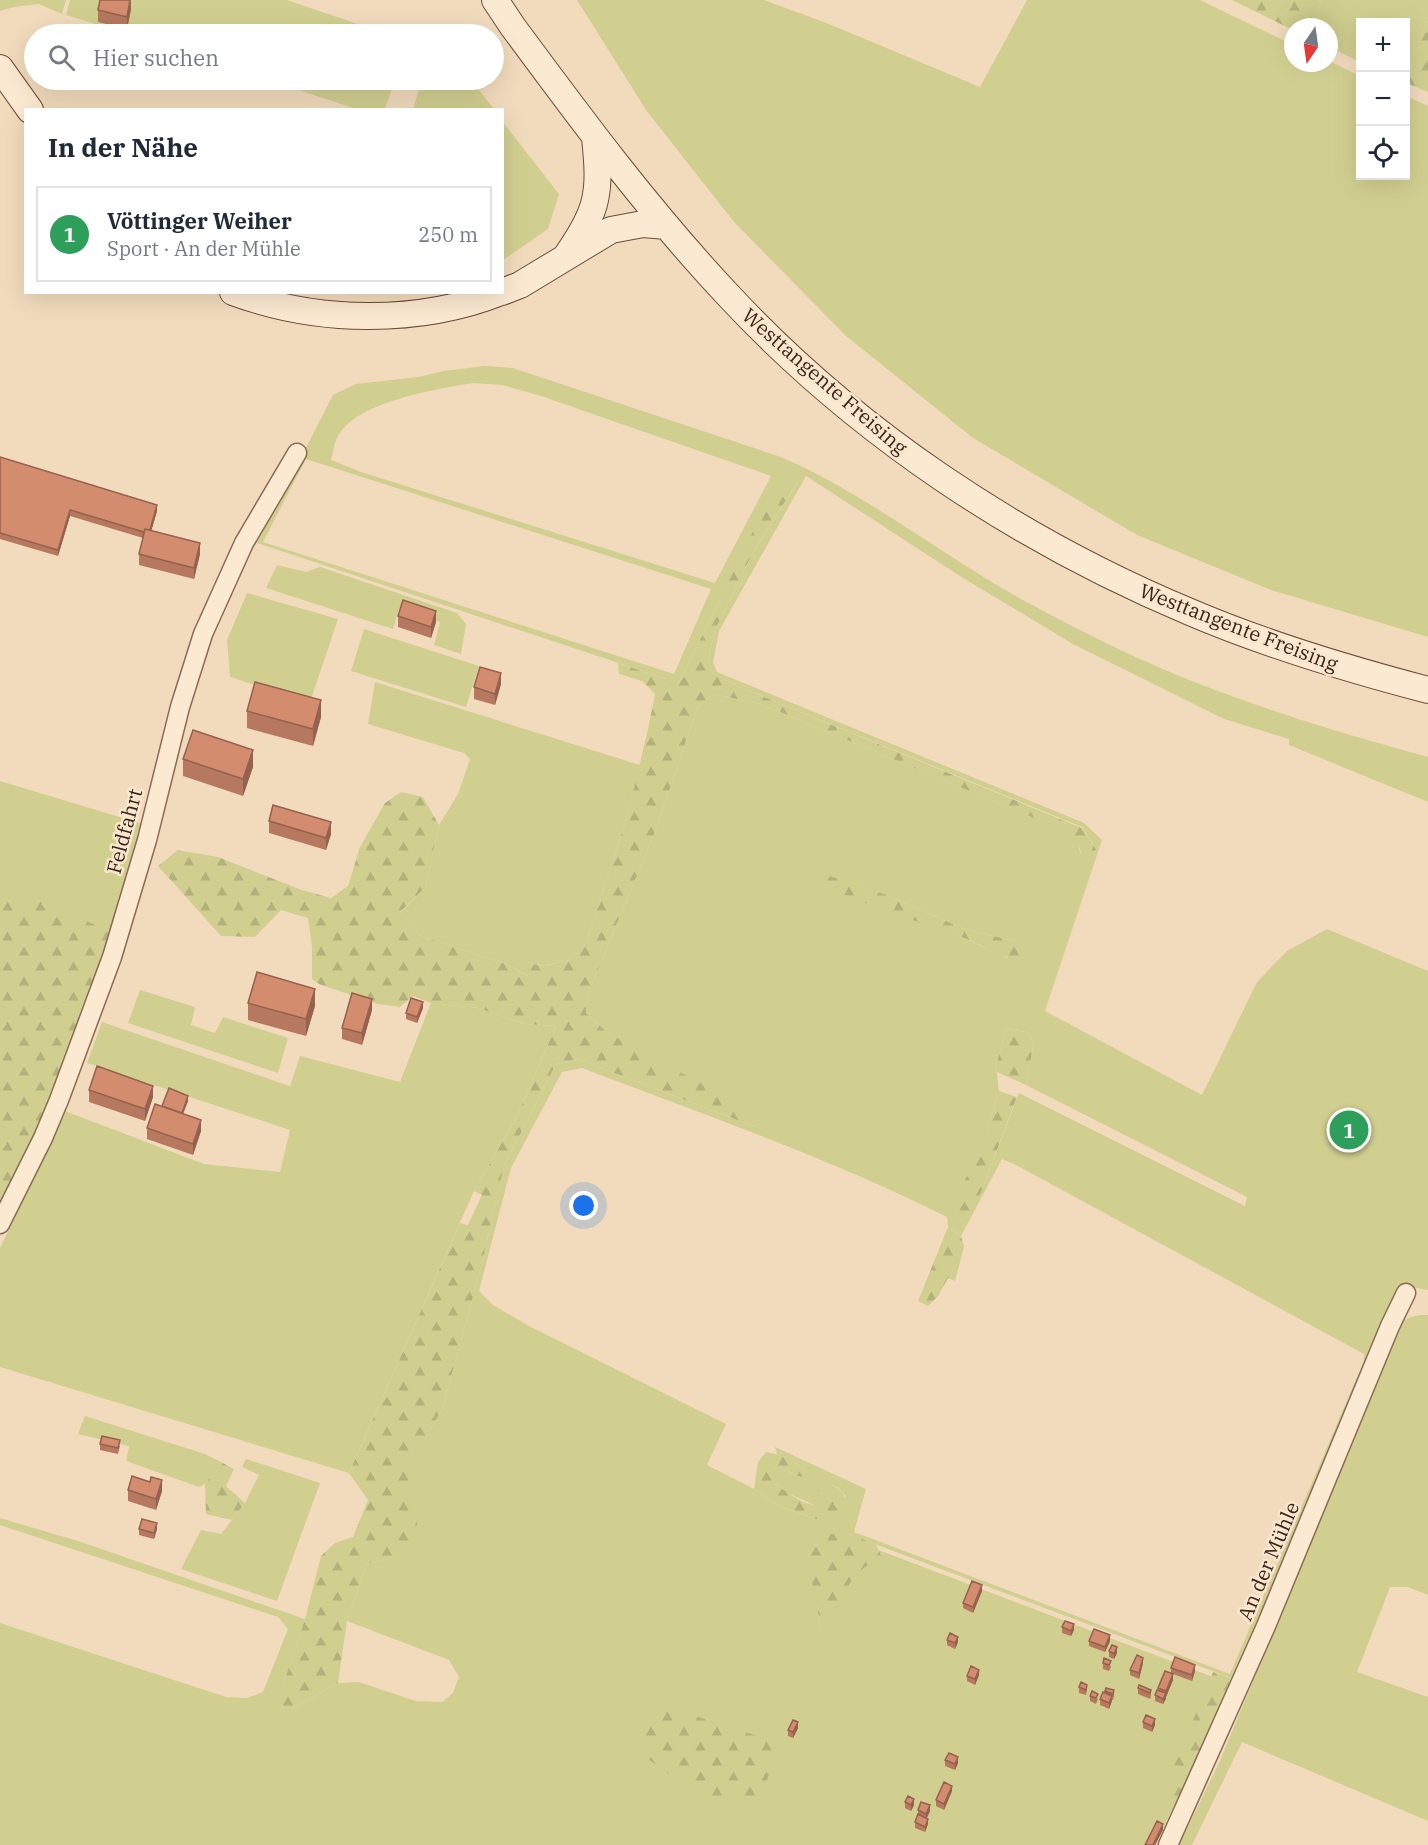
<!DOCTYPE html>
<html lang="de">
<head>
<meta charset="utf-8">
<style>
  :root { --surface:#fff; --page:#f6f6f7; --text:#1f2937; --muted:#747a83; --line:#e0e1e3; --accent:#111827 }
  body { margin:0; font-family:"IBM Plex Serif",serif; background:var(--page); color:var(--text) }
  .controls { position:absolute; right:18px; top:18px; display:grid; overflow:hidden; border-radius:0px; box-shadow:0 6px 24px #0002 }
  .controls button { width:54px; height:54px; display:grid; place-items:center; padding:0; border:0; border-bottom:2px solid var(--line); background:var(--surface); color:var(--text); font:30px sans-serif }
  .compass { position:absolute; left:1284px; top:18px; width:54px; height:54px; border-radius:50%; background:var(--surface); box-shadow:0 6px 24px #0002; rotate:193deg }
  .you { position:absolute; left:584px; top:1206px; width:21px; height:21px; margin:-15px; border:4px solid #fff; border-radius:50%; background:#1a73e8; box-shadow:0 0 0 9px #1a73e833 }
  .badge { display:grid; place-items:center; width:39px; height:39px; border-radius:50%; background:var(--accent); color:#fff; font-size:20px; font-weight:700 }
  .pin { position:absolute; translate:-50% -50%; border:3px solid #fff; box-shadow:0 2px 6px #0006 }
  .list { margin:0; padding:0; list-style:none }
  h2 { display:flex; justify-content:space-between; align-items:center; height:78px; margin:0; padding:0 24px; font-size:26px }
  h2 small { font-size:20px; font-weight:400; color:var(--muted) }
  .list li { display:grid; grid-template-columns:39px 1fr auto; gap:18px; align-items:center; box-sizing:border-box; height:96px; margin:0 12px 12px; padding:0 12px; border:2px solid var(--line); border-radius:0px }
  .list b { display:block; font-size:22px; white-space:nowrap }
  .list p { margin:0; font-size:20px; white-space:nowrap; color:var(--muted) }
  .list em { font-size:20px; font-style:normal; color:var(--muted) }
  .icon { flex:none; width:33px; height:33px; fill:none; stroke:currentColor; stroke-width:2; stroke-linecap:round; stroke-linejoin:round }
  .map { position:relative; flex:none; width:1428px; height:1845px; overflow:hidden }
  .search { position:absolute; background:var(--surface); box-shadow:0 6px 24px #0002; left:24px; top:24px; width:480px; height:66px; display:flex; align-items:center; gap:15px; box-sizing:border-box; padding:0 21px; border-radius:33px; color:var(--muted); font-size:22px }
  .panel { position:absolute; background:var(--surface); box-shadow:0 6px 24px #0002; left:24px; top:108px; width:480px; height:186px; border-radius:0px }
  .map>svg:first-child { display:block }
  .green { fill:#d1cf90; fill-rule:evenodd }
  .forest { fill:url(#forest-firs) }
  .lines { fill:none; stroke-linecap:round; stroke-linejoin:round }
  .street-casing { stroke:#8b6a55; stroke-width:21 }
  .secondary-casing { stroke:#6d4b38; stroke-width:28 }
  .street { stroke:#fce9d1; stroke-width:18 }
  .secondary { stroke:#fce9d1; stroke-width:26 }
  .wall { fill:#b6785f }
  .shaded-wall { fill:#94624e }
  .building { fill:#d48c6f; stroke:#94624e; stroke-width:1.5 }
  .labels { text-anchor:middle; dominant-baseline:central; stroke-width:5; stroke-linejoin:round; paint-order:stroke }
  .street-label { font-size:20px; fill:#39251b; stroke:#f9e6cd }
</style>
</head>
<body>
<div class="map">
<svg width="1428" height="1845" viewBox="0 0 1428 1845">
  <defs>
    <pattern id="forest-firs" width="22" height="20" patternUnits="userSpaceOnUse" patternTransform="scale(1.5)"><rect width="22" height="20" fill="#d1cf90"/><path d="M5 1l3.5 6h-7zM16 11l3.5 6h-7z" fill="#b4b27c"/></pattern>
  </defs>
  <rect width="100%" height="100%" fill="#f2dbbd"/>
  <path class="green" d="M0 0H66L62 14 39 4 14 7 0 11Z
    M70 0H287L387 34H128L66 15Z
    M577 0H764L829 24 980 87 1027 0H1200L1293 45V63H1329V61L1360 76V176H1406V96L1428 106V637L1271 590 1137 535 973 438 846 336 734 222 646 110Z
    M1322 0H1428V17L1406 81V22H1360V62L1329 47V27H1313Z
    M269 80H395L385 109H356Z
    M422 80H471L494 109H413Z
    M502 121 559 194 548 229 503 260Z
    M484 366 513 368 781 457C867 494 941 555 1023 600 1094 639 1169 675 1246 701 1306 723 1367 740 1428 757V802L1289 745V739L1224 719 1073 644 963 578 806 476 719 631 713 662 717 672 1084 823 1102 840 1045 1011 1202 1095 1257 982 1287 951 1327 929 1428 971V1290L1412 1287 1298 1530 1231 1678 848 1534 817 1605 821 1631 859 1551 876 1549 1229 1683 1156 1845H0V1623L226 1697 247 1698 263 1692 288 1629 278 1617 0 1525V1518L78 1541 305 1619 277 1704 290 1710 338 1683 359 1682 416 1701 442 1702 453 1693 459 1677 449 1660 347 1621 366 1564 401 1555 417 1515 403 1492 429 1431 442 1410 481 1267 504 1166 556 1064 578 1059 753 1126 761 1123 608 1033 586 1013V998L655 832 697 709 713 694 761 704 1076 835 1080 852 1091 864 1096 849 1082 827 740 687 712 673 708 660 715 630 752 554 798 482 792 476 779 479 679 683 257 543 333 395 356 384 418 377 444 371ZM473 383 502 385 538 395 771 476 715 583 361 472 331 460C333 453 334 444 337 438 355 401 438 389 473 383ZM306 459 711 589 674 674 263 542ZM818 873 884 894 962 928 1013 941 1008 958ZM1006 1029 1027 1032 1034 1042 1026 1085 1247 1197 1245 1206 1019 1093 980 1195 961 1222 999 1091 996 1065ZM582 1068C705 1115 830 1158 947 1217L948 1227 961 1236 1002 1159 1014 1164 1364 1354V1361L1230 1674 854 1532 866 1489 775 1447 777 1454 796 1463 805 1470 803 1477 796 1476 780 1467 771 1468 773 1481 787 1493 819 1507 828 1504 830 1498 821 1482 837 1487 846 1496 815 1519 777 1505 754 1489 707 1465 726 1424 529 1326 493 1305 479 1291 511 1168 562 1072Z
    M277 565 306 572 320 567 457 613 466 624 461 654 434 645 440 622 399 609 393 629 266 588Z
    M247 593 338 619 310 702 230 677 227 640Z
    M364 629 479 666 466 707 351 671Z
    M375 682 640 765 627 817 586 943 570 960 546 965 530 964 529 976 506 964 419 935 400 913 425 888 439 825 458 794 470 759 464 753 368 724Z
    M0 781 143 824 114 934 0 913 6 901 0 907Z
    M140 990 195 1007 191 1025 215 1033 223 1017 288 1038 278 1073 128 1023Z
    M431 1003 478 1008 525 1024 556 1026 517 1116 474 1191 349 1473 0 1367V1248L65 1111 204 1164 280 1172 290 1130 87 1063 102 1022 290 1086 300 1056 400 1082Z
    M1420 1315H1428V1595L1408 1587H1390L1357 1672 1428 1697V1821L1242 1742 1192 1845H1179L1219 1763 1317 1527 1389 1344C1397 1326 1399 1319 1420 1315Z
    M85 1416 205 1454 223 1463 205 1484 199 1487 126 1461 129 1446 78 1434Z
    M246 1459 320 1483 277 1601 181 1569 201 1530 221 1534 245 1503 259 1475 242 1467Z"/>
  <path class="forest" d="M1232 0H1322L1313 27H1293V30Z
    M1428 17V92L1406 83V81Z
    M792 475 798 481 752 554 715 630 708 660 712 673 740 687 1082 828 1096 849 1091 865 1084 861 1075 835 761 704 713 694 697 709 655 832 586 998V1013L608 1033 752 1111 761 1123 753 1126 578 1059 556 1064 504 1166 481 1267 442 1410 429 1431 404 1492 417 1515 418 1536 401 1555 366 1564 347 1621 338 1683 290 1710 277 1704 275 1694 283 1685 305 1619 321 1556 335 1543 353 1537 368 1500 349 1473 460 1223 468 1225 482 1195 474 1191 517 1116 556 1026 525 1024 478 1008 431 1003 413 996 400 1007 377 1004 319 984 312 979V947L308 918 281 910 255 937 221 936 158 866 178 850 218 857 299 889 331 898 348 886 360 847 385 803 401 792 423 797 439 825 425 888 400 912 419 935 506 964 528 976 529 964 547 965 570 960 586 943 627 817 648 729 655 694 642 681 619 674 618 663 679 683 779 478Z
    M817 872 884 894 962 928 1013 941 1025 949V956L1018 960C996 956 979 943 959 936 931 925 828 895 813 876Z
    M25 899 44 901 114 934 59 1083 0 1212V907L6 901Z
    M1006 1029 1027 1032 1034 1042 1026 1085 997 1072 996 1065Z
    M999 1091 1017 1097 980 1195 961 1223 950 1212 986 1135Z
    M948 1227 961 1236 964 1247 955 1281 948 1278 938 1296 928 1306 918 1301Z
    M766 1452C781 1454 793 1460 805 1470L803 1477 796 1476 780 1467 772 1468 773 1481C788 1494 808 1510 828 1504L830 1498 818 1491 816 1484 820 1481C837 1487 845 1489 847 1507L837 1518 815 1519 777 1505 754 1489 758 1462Z
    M223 1463 234 1469 226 1486 245 1503 232 1520 206 1514 205 1484Z
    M817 1534H848L876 1544 882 1558C835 1577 850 1609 821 1632L817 1605 806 1557Z
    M1213 1672 1231 1678 1175 1806 1159 1801Z
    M653 1707 698 1717 780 1743 762 1794 745 1800 697 1795 648 1759 640 1721Z"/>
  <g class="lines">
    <defs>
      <path id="street" d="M0 1224 43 1138 59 1100 112 957 147 840 180 707 203 634 244 543 297 453
        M1168 1845 1266 1626 1390 1326 1406 1293"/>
      <path id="secondary" d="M495 0 513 27C581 119 649 211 728 295 855 432 1018 540 1190 612 1267 645 1348 669 1428 690
        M0 68 30 110
        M567 255C577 240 589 222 594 204 600 182 597 159 595 137
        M233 292C317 323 418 325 501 292
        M502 292 520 285 611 230 643 224 667 226"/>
    </defs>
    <use href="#street" class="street-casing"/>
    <use href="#secondary" class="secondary-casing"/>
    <use href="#street" class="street"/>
    <use href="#secondary" class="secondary"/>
  </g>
  <path class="wall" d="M131 0V9L127 29 98 22V10Z
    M0 457 157 511 151 531 200 554 194 579 139 565V554L143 538 70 516 58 556 0 539Z
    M398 616 436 622 431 638 398 627Z
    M501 684 495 705 474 699V687Z
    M247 711 321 717 313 746 247 728Z
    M183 759 253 767 243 796 183 776Z
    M269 821 331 834 326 850 269 833Z
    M248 1003 315 1006 306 1036 248 1020Z
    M423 1008 417 1023 406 1019V1013Z
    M372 1010 362 1045 342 1039V1028Z
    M89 1090 153 1097 145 1121 89 1102Z
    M188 1101 183 1114 201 1131 193 1155 147 1139V1128L162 1106Z
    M100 1444 120 1446 118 1454 100 1450Z
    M128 1490 162 1491 156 1510 128 1501Z
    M139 1529H157L154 1539 139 1535Z
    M982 1591 973 1613 963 1608V1603Z
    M1062 1627 1074 1630 1071 1636 1062 1633Z
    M947 1640 958 1642 955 1649 947 1645Z
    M1089 1641H1110L1105 1652 1089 1646Z
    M1109 1651 1117 1653 1114 1659 1109 1657Z
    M1104 1658 1111 1667 1109 1671 1103 1669V1663Z
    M1143 1663 1139 1679 1130 1675V1670Z
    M1171 1668 1195 1671 1192 1681 1173 1674V1680L1163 1704 1155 1701V1695L1158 1690V1688L1171 1673Z
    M979 1675 975 1685 967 1681V1676Z
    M1087 1685V1691L1086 1695 1079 1693V1687Z
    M1138 1688 1151 1690V1696L1150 1699 1138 1694Z
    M1114 1690V1696L1113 1700H1112L1109 1709 1100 1705V1699L1105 1693V1691Z
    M1090 1696 1098 1699 1096 1704 1090 1701Z
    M1143 1722 1155 1725 1152 1732 1143 1728Z
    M798 1728 793 1738 788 1736V1730Z
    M945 1760 958 1763 955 1770 945 1766Z
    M952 1791 944 1810 936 1806V1800Z
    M905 1802 914 1805 911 1811 905 1808Z
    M918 1810 930 1811 927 1818 928 1824 925 1832 915 1828V1822L918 1815Z"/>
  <path class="shaded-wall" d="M130 0 131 9 127 29V17Z
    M157 505V511L149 539V534Z
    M70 510V516L58 556V550Z
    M200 543V554L194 579V568Z
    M436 611V622L431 638V627Z
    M501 673V684L495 705V694Z
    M321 700V717L313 746V729Z
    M253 750V767L243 796V779Z
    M331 822V834L326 850V838Z
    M315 989V1006L306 1036V1019Z
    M372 999V1010L362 1045V1033Z
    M423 1002V1008L417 1023V1017Z
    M153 1086V1097L145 1121V1109Z
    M188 1096V1101L181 1119V1113Z
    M201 1120V1131L193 1155V1144Z
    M162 1480V1491L156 1510V1499Z
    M157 1523V1529L154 1539V1533Z
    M982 1585V1591L973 1613V1607Z
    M1074 1624V1630L1071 1636V1631Z
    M1110 1635V1641L1105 1652V1647Z
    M958 1637V1642L955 1649V1643Z
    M1117 1647V1653L1114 1659V1654Z
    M1143 1658V1663L1139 1679V1673Z
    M1195 1665V1671L1192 1681V1675Z
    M979 1670V1675L975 1685V1679Z
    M1173 1674V1680L1166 1697V1691Z
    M1166 1693V1699L1163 1704V1699Z
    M1112 1696V1701L1109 1709V1703Z
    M1155 1719V1725L1152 1732V1726Z
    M798 1722V1728L793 1738V1732Z
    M958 1757V1763L955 1770V1764Z
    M952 1786V1791L944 1810V1804Z
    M914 1799V1805L911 1811V1805Z
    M930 1805V1811L926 1819V1814Z
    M928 1819V1824L925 1832V1827Z
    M1163 1824V1830L1155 1845H1153Z"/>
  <path class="building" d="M100 0H130L127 17 98 10Z
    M0 457 157 505 150 530 145 529 144 532 70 510 58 550 0 533Z
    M145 529 200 543 194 568 139 554Z
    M403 600 436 611 431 627 398 616Z
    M480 667 501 673 495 694 474 687Z
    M255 682 321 700 313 729 247 711Z
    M193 730 253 750 243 779 183 759Z
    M273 805 331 822 326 838 269 821Z
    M257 972 315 989 306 1019 248 1003Z
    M352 993 372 999 362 1033 342 1028Z
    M411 998 423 1002 417 1017 406 1013Z
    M97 1066 153 1086 145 1109 89 1090Z
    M169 1088 188 1096 182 1113 162 1106Z
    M155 1104 201 1120 193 1144 147 1128Z
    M102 1436 120 1440 118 1448 100 1444Z
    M132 1476 150 1482 151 1477 162 1480 156 1499 128 1490Z
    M142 1519 157 1523 154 1533 139 1529Z
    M972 1581 982 1585 973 1607 963 1603Z
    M1065 1621 1074 1624 1071 1631 1062 1627Z
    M1094 1629 1110 1635 1105 1647 1089 1641Z
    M950 1633 958 1637 955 1643 947 1640Z
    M1112 1645 1117 1647 1114 1654 1109 1651Z
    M1137 1655 1143 1658 1139 1673 1130 1670Z
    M1175 1657 1195 1665 1192 1675 1171 1668Z
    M1104 1658 1111 1661 1109 1665 1103 1663Z
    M971 1666 979 1670 975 1679 967 1676Z
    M1165 1671 1173 1674 1166 1691 1158 1688Z
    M1081 1682 1087 1685 1086 1690 1079 1687Z
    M1139 1685 1151 1690 1150 1693 1138 1688Z
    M1106 1688 1114 1690 1113 1694 1105 1691Z
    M1157 1690 1166 1693 1163 1699 1155 1695Z
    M1092 1691 1098 1694 1096 1698 1090 1696Z
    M1103 1692 1112 1696 1109 1703 1100 1699Z
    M1146 1715 1155 1719 1152 1726 1143 1722Z
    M793 1720 798 1722 793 1732 788 1730Z
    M949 1753 958 1757 955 1764 945 1760Z
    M944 1782 952 1786 944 1804 936 1800Z
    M908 1796 914 1799 911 1805 905 1802Z
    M921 1802 930 1805 926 1814 918 1810Z
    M918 1814 928 1819 925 1827 915 1822Z
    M1157 1821 1163 1824 1153 1845H1145Z"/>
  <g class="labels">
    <g class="street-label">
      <text transform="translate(825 381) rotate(41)">Westtangente Freising</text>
      <text transform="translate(1239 627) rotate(21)">Westtangente Freising</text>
      <text transform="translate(124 831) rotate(-75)">Feldfahrt</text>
      <text transform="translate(1268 1561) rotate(-67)">An der Mühle</text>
    </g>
  </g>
</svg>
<div class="controls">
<button>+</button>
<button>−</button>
<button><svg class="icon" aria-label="locate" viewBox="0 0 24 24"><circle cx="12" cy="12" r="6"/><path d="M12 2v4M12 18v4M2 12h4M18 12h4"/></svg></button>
</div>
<svg class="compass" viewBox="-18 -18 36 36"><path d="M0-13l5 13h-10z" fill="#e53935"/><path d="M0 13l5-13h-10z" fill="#747a83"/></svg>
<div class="you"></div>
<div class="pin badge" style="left:1349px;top:1130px;background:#2e9e5b">1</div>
<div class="search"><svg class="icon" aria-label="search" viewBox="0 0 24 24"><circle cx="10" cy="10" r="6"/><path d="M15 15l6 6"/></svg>Hier suchen</div>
<section class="panel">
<h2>In der Nähe<small></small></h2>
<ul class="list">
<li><span class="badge" style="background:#2e9e5b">1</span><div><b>Vöttinger Weiher</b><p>Sport · An der Mühle</p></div><em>250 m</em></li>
</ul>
</section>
</div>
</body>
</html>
